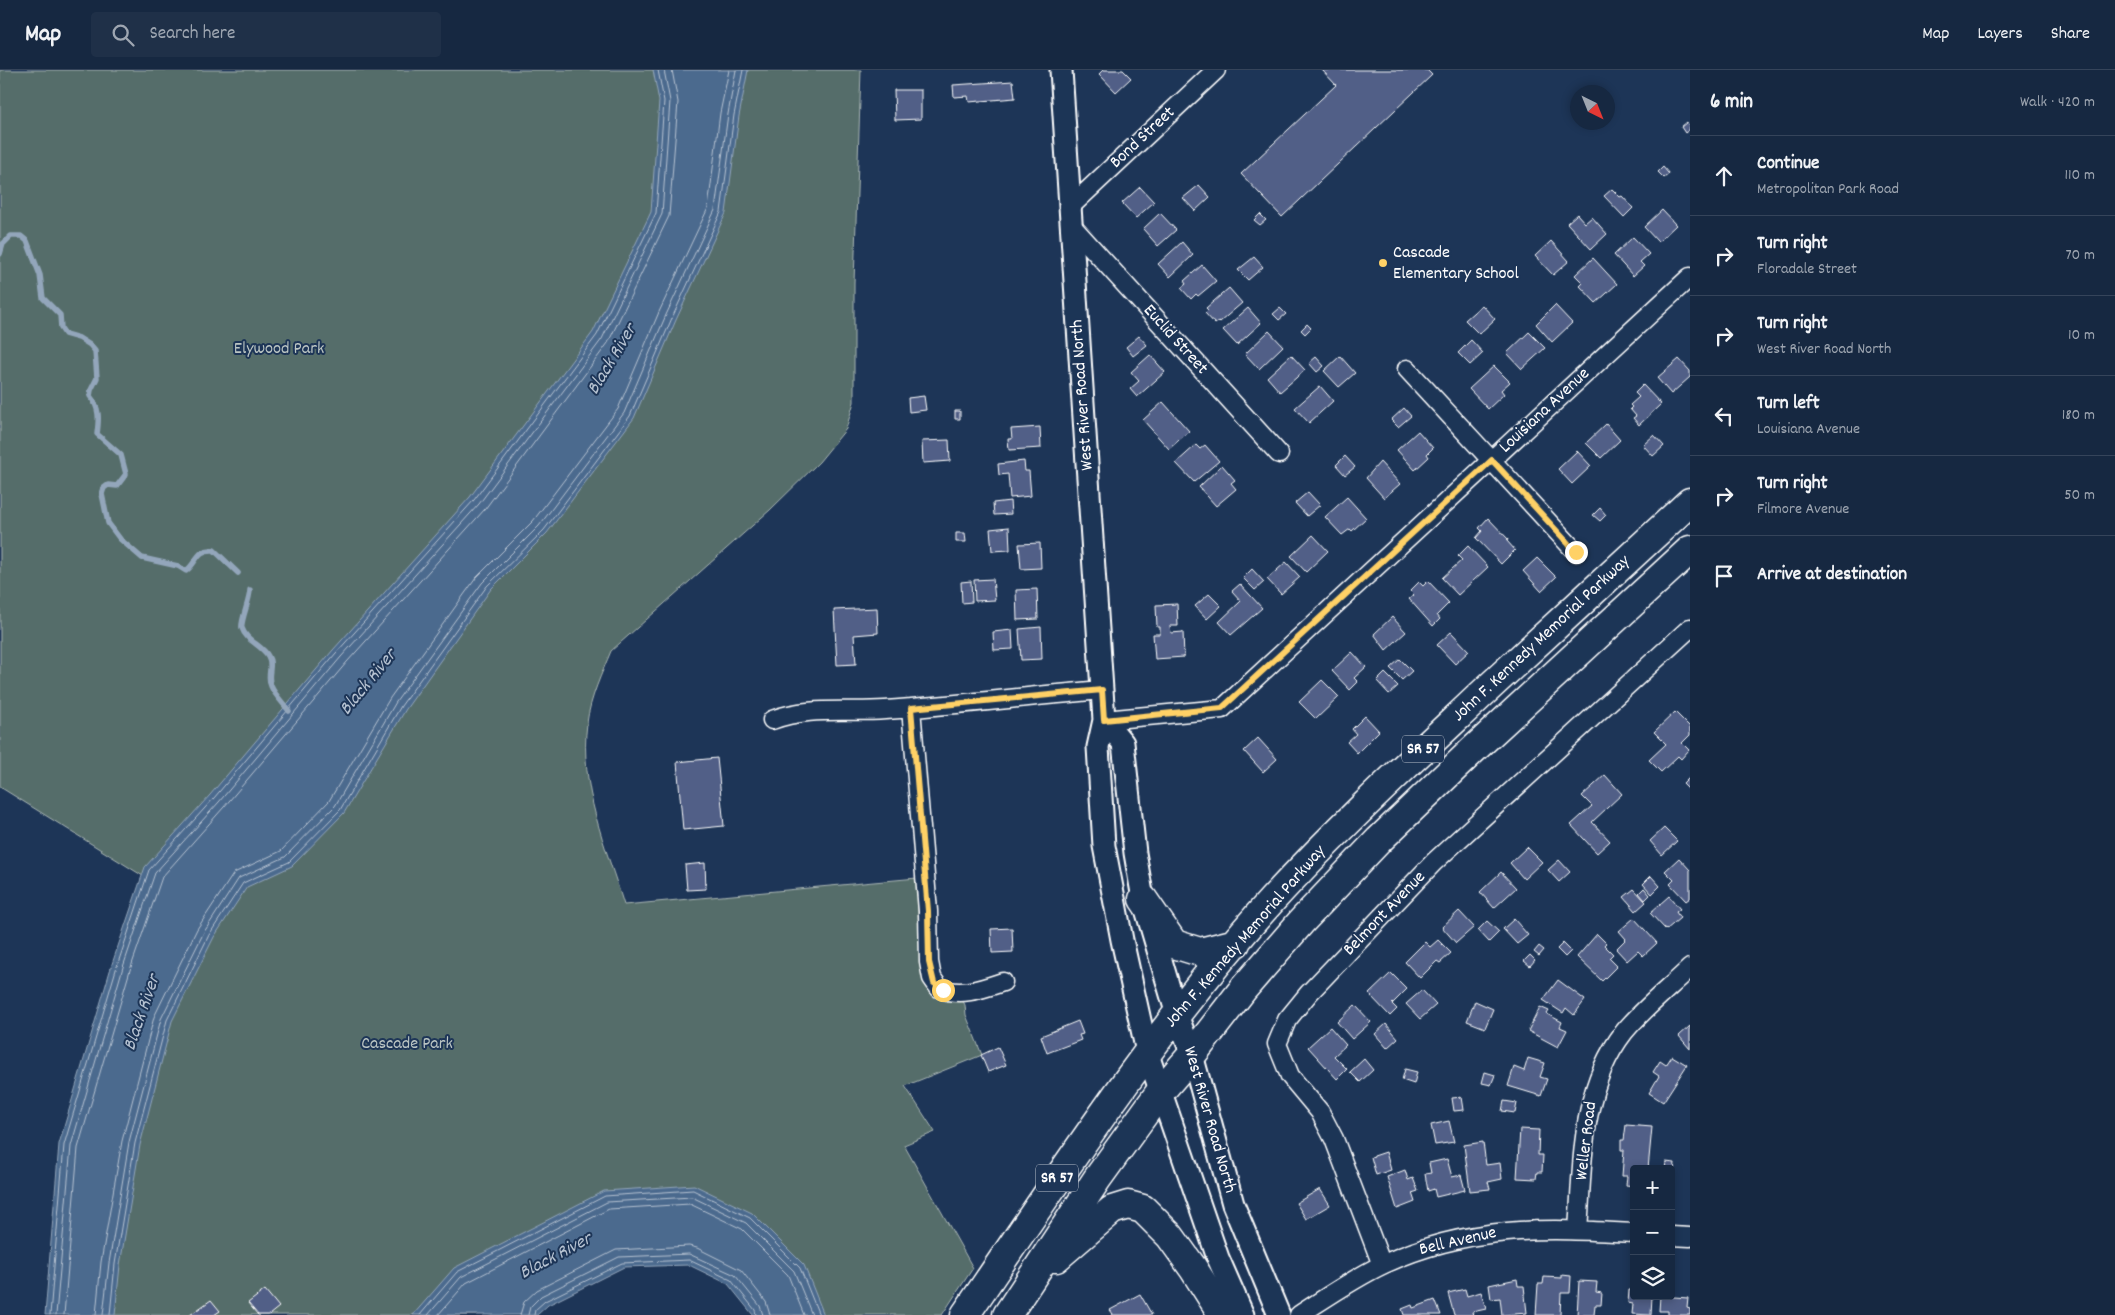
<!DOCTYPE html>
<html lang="en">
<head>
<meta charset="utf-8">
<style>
  :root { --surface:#162841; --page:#1f3048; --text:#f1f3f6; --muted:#9ea6b1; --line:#35445a }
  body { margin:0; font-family:Dekko,sans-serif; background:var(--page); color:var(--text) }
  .controls { position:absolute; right:15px; bottom:15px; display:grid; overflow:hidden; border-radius:5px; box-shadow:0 2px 8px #0003 }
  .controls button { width:45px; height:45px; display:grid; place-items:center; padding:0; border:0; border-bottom:1px solid var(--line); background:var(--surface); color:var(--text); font:25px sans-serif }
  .compass { position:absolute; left:1570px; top:15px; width:45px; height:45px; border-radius:50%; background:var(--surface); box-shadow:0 2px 8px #0003; rotate:137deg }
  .stop { position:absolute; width:15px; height:15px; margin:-11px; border:4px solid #ffd166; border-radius:50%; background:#fff }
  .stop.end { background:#ffd166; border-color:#fff; box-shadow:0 1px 5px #0008 }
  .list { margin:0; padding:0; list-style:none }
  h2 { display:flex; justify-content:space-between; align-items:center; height:65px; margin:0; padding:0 20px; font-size:21px }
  h2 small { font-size:16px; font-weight:400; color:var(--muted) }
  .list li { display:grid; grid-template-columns:32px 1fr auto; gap:15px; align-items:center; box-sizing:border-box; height:80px; padding:0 20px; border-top:1px solid var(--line) }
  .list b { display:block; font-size:19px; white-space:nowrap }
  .list p { margin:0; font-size:16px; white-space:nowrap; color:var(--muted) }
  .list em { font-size:16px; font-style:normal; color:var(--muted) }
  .icon { flex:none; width:28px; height:28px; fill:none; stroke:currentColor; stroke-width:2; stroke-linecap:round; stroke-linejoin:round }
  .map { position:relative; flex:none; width:1690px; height:1245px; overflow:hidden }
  header { display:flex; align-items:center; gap:30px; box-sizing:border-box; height:70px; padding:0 25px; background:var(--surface); border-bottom:1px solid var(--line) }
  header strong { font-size:24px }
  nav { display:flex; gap:28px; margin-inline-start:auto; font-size:18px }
  .search { width:350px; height:45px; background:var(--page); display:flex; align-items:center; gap:12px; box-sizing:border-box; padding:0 18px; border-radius:5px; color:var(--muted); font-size:19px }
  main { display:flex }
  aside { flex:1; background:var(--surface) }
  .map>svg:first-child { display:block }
  .green { fill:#556d6a; stroke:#aab6b4 }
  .water { fill:#4b6a8e; stroke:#93a6bb }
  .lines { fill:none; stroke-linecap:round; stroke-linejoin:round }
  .shore { stroke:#b7c3d2; stroke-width:1 }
  .stream { stroke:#93a6bb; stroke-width:5.5 }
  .building { fill:#515f87; stroke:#fff }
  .minor-casing { stroke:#fff; stroke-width:21 }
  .tertiary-casing { stroke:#fff; stroke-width:25 }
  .trunk-casing { stroke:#fff; stroke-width:31 }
  .minor { stroke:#1d3557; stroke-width:18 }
  .tertiary { stroke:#1d3557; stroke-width:21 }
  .trunk { stroke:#1d3557; stroke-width:28 }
  .route { stroke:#ffd166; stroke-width:6 }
  .poi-dot { fill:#ffd166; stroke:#1d3557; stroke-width:2 }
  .labels { text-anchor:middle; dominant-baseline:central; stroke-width:4; stroke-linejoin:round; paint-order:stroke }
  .shield { fill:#1d3557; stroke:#bbc2cd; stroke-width:1 }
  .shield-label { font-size:16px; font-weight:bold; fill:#fff }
  .street-label { font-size:18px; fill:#fff; stroke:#1d3557 }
  .poi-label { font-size:18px; fill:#fff; stroke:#1d3557; text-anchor:start }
  .park-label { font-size:18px; fill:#bbc5c3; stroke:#1d3557 }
  .water-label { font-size:19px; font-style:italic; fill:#b7c3d2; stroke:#1d3557 }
</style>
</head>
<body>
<header>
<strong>Map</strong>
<div class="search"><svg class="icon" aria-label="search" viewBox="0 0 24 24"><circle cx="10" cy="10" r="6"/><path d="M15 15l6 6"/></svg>Search here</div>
<nav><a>Map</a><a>Layers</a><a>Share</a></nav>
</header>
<main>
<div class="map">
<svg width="1690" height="1245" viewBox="0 0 1690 1245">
  <rect width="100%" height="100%" fill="#1d3557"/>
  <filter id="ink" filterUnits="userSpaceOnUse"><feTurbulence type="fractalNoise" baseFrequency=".02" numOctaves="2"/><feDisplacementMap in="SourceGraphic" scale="10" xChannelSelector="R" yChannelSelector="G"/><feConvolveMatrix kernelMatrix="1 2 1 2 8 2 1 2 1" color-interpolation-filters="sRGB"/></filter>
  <g filter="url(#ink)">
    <path class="green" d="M0 0H861L854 213V332L846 359 819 392 770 440 611 581C602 603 590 628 587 653 579 716 606 777 624 835L917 808 920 896C929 930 936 919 963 931L965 935 966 945 982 985 905 1016 935 1062 904 1075 973 1198 942 1245H794L674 1153 476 1245H74L188 834 0 717Z"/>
    <path class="water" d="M653 0H748L739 46 726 143 676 250 634 348 547 463 491 519 406 639 344 743 292 796 247 817 214 867 172 951 140 1075 120 1195 115 1245H45L59 1074 112 894 145 797 210 725 333 580 470 427 593 262 651 142 659 31Z
      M694 1115 752 1143 804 1195 824 1245H753L728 1214 689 1195 624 1197 548 1235 537 1245H413L454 1198 604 1121Z"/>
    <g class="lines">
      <path class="shore" d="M50 1245 64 1075 117 896 149 800 214 728 336 583 474 430 597 265 656 143 664 31 658 0
        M56 1245 71 1076 123 897 155 803 219 732 341 587 479 434 602 269 662 144 670 31 664 0
        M64 1245 78 1078 130 900 162 807 224 737 347 592 485 439 608 273 669 146 678 32 672 0
        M96 1245 101 1192 122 1071 154 947 197 859 234 803 281 781 329 731 390 628 476 508 533 451 618 339 659 242 708 138 720 43 729 0
        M103 1245 109 1193 129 1072 161 949 204 862 239 808 285 787 335 736 396 632 482 513 539 456 624 343 666 245 715 140 728 44 736 0
        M110 1245 115 1194 135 1073 167 950 209 865 243 813 289 792 340 740 401 636 487 516 544 460 630 346 672 248 721 142 734 45 743 0
        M420 1245 457 1202 605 1126 693 1120 750 1148 800 1198 819 1245
        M428 1245 461 1207 607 1132 692 1127 746 1153 794 1201 812 1245
        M438 1245 466 1213 609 1139 690 1134 742 1159 788 1205 804 1245
        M520 1245 524 1232 537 1220 616 1180 689 1176 697 1178 741 1200 766 1232 770 1245
        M528 1245 530 1237 541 1226 619 1187 689 1184 735 1205 760 1236 763 1245
        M534 1245 535 1240 545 1231 622 1193 689 1190 731 1210 755 1240 756 1245"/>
      <path class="stream" d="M0 184 3 174 11 166H21L27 171 40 205 43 228 60 245 61 258 65 264 79 268 90 275 95 281 97 308 91 320 90 326C100 338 99 349 97 364L121 385 126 404 117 416 108 415 104 418 102 424 108 453 120 469 142 488 178 496 186 501C198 492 196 479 214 480L238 503
        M250 520C250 530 240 552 242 558 246 571 262 575 268 586 274 595 266 606 271 616 274 624 284 634 289 641"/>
    </g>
    <path class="building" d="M1103 0H1123L1131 8 1116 22 1099 4Z
      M1322 0H1427L1432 5 1282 147 1241 104 1336 15Z
      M1013 11 1015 28 969 32 968 26 954 27 953 15Z
      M894 20H921V49L895 50Z
      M1687 52 1690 59 1685 63 1681 57Z
      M1663 97 1669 104 1664 108 1658 102Z
      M1199 115 1210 127 1195 141 1183 128Z
      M1140 117 1154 132 1136 148 1122 133Z
      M1612 119 1620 127 1622 126 1633 138 1624 147 1604 126Z
      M1662 140 1676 155 1658 172 1644 157Z
      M1160 143 1176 160 1158 176 1143 159Z
      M1260 144 1266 150 1260 155 1254 150Z
      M1577 144 1585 153 1592 147 1607 164 1591 179 1567 153Z
      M1633 167 1649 184 1640 192 1644 196 1633 206 1614 185Z
      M1551 171 1569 191 1553 205 1535 186Z
      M1182 172 1193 185 1170 207 1158 194Z
      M1254 187 1263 197 1248 210 1238 200Z
      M1593 188 1617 214 1596 233 1580 216 1583 213 1575 205Z
      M1202 195 1216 211 1198 226 1196 224 1191 229 1181 218 1186 214 1184 211Z
      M1229 218 1242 233 1220 252 1219 251 1215 254 1205 243 1208 240 1206 238Z
      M1482 235 1495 249 1479 264 1465 250Z
      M1555 235 1572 253 1552 272 1536 254Z
      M1248 238 1261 253 1237 275 1223 260Z
      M1280 238 1286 244 1279 250 1273 244Z
      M1307 254 1311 258 1305 264 1301 260Z
      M1269 261 1283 276 1259 299 1245 284Z
      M1529 262 1545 278 1522 299 1507 283Z
      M1139 266 1147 275 1133 286 1126 277Z
      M1471 270 1483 283 1470 295 1458 283Z
      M1150 285 1165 302 1137 327 1130 319 1139 311 1131 302Z
      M1291 285 1305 300 1280 322 1267 307Z
      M1340 286 1355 303 1339 317 1324 301Z
      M1316 287 1324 296 1317 302 1309 293Z
      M1679 289 1690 301V307L1671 324 1657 308Z
      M1494 296 1510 312 1501 320 1504 324 1488 339 1469 319Z
      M1643 315 1661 334 1639 355 1633 348 1636 346 1630 339 1632 337 1630 335 1639 327 1635 323Z
      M1320 316 1333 331 1309 353 1295 338Z
      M924 326 926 340 909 342 908 328Z
      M1163 332 1189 361 1169 379 1143 350Z
      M1404 338 1411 346 1398 357 1391 350Z
      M955 341H960V349H955Z
      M1606 354 1620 370 1601 388 1586 373Z
      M1040 357 1041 378 1009 380 1008 369H1012L1011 359Z
      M1418 361 1433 378 1427 384 1429 387 1415 400 1397 380Z
      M1654 365 1664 376 1653 386 1643 375Z
      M949 370 950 391 923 393 922 371Z
      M1196 375 1200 379 1205 375 1219 391 1194 412 1176 393Z
      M1577 381 1591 396 1572 414 1558 399Z
      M1345 386 1355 397 1345 405 1336 395Z
      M1024 391 1025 401H1029L1031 426 1010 428 1008 404 999 405 998 394Z
      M1380 392 1400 414 1384 428 1366 408Z
      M1222 395 1235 410 1231 413 1236 419 1216 436 1199 417Z
      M1308 422 1320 435 1307 446 1295 433Z
      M1347 427 1366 448 1352 461 1350 459 1342 465 1325 447Z
      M1010 431 1011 444 994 445 993 433Z
      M1600 438 1606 445 1600 451 1593 445Z
      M1488 448 1508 469 1507 471 1515 480 1501 494 1476 468 1482 461 1479 458Z
      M1009 457 1010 480 992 481 990 459Z
      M956 463H965L966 472H956Z
      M1313 465 1328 481 1306 502 1291 486Z
      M1040 473 1041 498 1021 499 1019 474Z
      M1468 476 1488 497 1458 525 1442 508 1462 490 1458 486Z
      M1537 488 1556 507 1541 521 1523 501Z
      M1286 492 1300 507 1281 524 1267 509Z
      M1252 499 1264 512 1255 520 1243 508Z
      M993 509 995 530 975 531 974 510Z
      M971 511 972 532 962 533 961 512Z
      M1428 511 1449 533 1437 545 1440 549 1433 556 1409 529 1414 525 1410 521 1419 512 1423 516Z
      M1240 514 1262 538 1231 565 1219 552 1241 531 1232 521Z
      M1037 519 1038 549 1017 550 1016 520Z
      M1209 524 1221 536 1207 549 1195 536Z
      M1177 534 1178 556H1170L1171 563 1183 562 1184 587 1155 589 1153 564H1160V557H1157L1156 535Z
      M877 538 878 563 854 565 856 594 837 595 834 540Z
      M1392 547 1406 562 1386 580 1374 564Z
      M1041 557 1042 589 1021 590 1019 559Z
      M1012 560 1013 579 994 580 993 562Z
      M1451 562 1469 581 1455 594 1437 575Z
      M1352 582 1366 597 1354 608 1358 612 1350 620 1332 601Z
      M1400 589 1412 601 1402 610 1390 598Z
      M1385 603 1398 616 1389 624 1377 611Z
      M1322 610 1339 627 1316 649 1299 632Z
      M1675 642 1690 657V665L1682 673 1689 680 1681 689 1678 686 1661 702 1649 690 1666 674 1654 662Z
      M1365 646 1379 661 1357 683 1347 672 1356 664 1352 659Z
      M1258 668 1277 689 1263 702 1244 681Z
      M717 688 724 756 683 760 677 692Z
      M1605 705 1622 724 1592 752 1610 771 1597 783 1571 755 1592 736 1582 726Z
      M1690 707V721L1683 714Z
      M1664 758 1677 771 1662 785 1650 771Z
      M1527 777 1542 792 1524 809 1510 793Z
      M1679 788 1690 800V828L1686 831 1670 814 1674 810 1665 801Z
      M1559 790 1570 802 1559 812 1548 800Z
      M705 793 706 819 687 820 685 795Z
      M1501 802 1516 818 1494 838 1480 822Z
      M1651 806 1660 816 1652 824 1643 814Z
      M1644 818 1650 825 1645 830 1639 823Z
      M1634 819 1646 832 1636 841 1624 827Z
      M1669 826 1680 839 1676 842 1680 848 1666 860 1650 843Z
      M1459 841 1474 857 1456 873 1442 857Z
      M1634 848 1657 873 1643 886 1638 881 1627 891 1616 879 1626 869 1619 861Z
      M1514 849 1528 865 1517 874 1503 859Z
      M1487 851 1499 862 1489 872 1478 860Z
      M1012 858 1013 882 992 883 991 859Z
      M1597 864 1606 873 1604 875 1613 884 1609 888 1617 896 1602 911 1577 887Z
      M1438 870 1451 883 1440 893 1437 891 1420 908 1405 892 1425 872 1430 877Z
      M1563 873 1571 881 1565 887 1557 879Z
      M1539 876 1544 880 1539 886 1534 882Z
      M1530 885 1535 890 1530 896 1524 891Z
      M1391 903 1407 919 1392 934 1397 939 1390 946 1369 924Z
      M1558 910 1585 930 1574 945 1566 938 1563 943 1543 930Z
      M1422 920 1436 935 1420 949 1406 934Z
      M1475 931 1493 939 1485 958 1467 951Z
      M1355 935 1371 952 1352 969 1337 952Z
      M1540 937 1549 941 1547 944 1562 952 1560 957 1567 960 1558 977 1528 961Z
      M1078 951 1083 964 1079 965 1081 970 1047 983 1041 966Z
      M1386 954 1398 968 1387 978 1375 964Z
      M1690 956V979L1679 966Z
      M1330 957 1346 975 1334 986 1347 999 1337 1009 1308 977Z
      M998 977 1006 995 988 1002 981 985Z
      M1672 986 1687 995 1663 1032 1649 1023 1659 1006 1653 1002 1660 991 1666 995Z
      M1528 988 1545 993 1540 1007 1547 1009 1541 1026 1508 1016 1514 997 1524 1001Z
      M1364 989 1373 1000 1360 1012 1350 1002Z
      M1405 999 1417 1002 1414 1014 1402 1010Z
      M1485 1002 1495 1005 1491 1015 1482 1013Z
      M1462 1027 1464 1040 1454 1041 1452 1028Z
      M1504 1031 1517 1033 1515 1043 1502 1041Z
      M1449 1051 1454 1072 1435 1075 1431 1055Z
      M1626 1055 1652 1057 1648 1099H1634V1116L1626 1115 1627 1106H1622L1624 1080H1621V1070H1624Z
      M1520 1059 1539 1060 1538 1085H1543L1542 1102H1537L1536 1109 1517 1108Z
      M1483 1072 1486 1095 1500 1093 1502 1109 1488 1112 1490 1119 1470 1121 1464 1075Z
      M1386 1082 1391 1100 1376 1105 1371 1087Z
      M1447 1089 1452 1107 1461 1105 1465 1120 1436 1127 1434 1119 1428 1121 1425 1104 1431 1103 1429 1093Z
      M1666 1092 1675 1093 1674 1102H1671V1099H1665Z
      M1405 1100 1408 1110 1413 1108 1418 1121 1412 1123 1415 1132 1397 1139 1387 1107Z
      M1320 1119 1330 1135 1306 1149 1296 1133Z
      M1562 1205 1571 1206 1570 1223H1561L1560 1245H1536L1538 1214H1543L1544 1207 1562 1208Z
      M1517 1209 1518 1216H1524L1527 1243 1502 1245 1500 1228 1491 1229 1489 1215Z
      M1579 1211 1597 1212 1596 1222 1602 1223 1601 1235H1595L1594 1245H1577Z
      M1465 1219 1467 1226 1481 1222 1486 1239 1472 1242 1473 1245H1454L1448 1223Z
      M265 1220 279 1237 269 1245H258L248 1233Z
      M1629 1220H1634V1226H1652L1651 1245 1632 1244 1633 1234 1628 1233Z
      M1140 1224 1152 1245H1111L1113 1244 1110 1240Z
      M1660 1226 1688 1228 1687 1238 1690 1239V1245H1668V1241H1659Z
      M211 1230 220 1241 214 1245H190Z
      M1435 1230 1441 1245H1404L1402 1239 1412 1235 1413 1238Z"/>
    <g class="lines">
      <defs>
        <path id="minor" d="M1070 137 1216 0
          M1071 155 1279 384
          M1407 299 1576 482
          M911 638 928 841 929 892 932 908 939 918C960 927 982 919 1003 912
          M772 650C809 636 846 643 885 640 958 635 1030 626 1102 620
          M1104 650 1222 639 1690 207
          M1578 1160C1583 1092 1580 1019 1624 962 1643 939 1668 919 1690 898
          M1671 1166 1690 1167
          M1382 1195 1334 1069 1320 1042 1290 1006 1277 974 1287 950 1309 923 1434 792 1690 558
          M1299 1245C1327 1227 1354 1208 1384 1194 1469 1155 1544 1158 1634 1163"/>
        <path id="tertiary" d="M1061 0 1104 650 1098 677 1104 776 1122 870 1147 982 1218 1188 1243 1245
          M1104 650 1123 673 1135 783 1143 829 1177 945 1192 985 1233 1134 1279 1245"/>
        <path id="trunk" d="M1143 829 1174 874 1200 882 1236 873
          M1056 1188 1112 1140 1128 1135 1143 1139 1170 1166 1193 1198 1223 1245
          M965 1245C1062 1103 1156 958 1272 830 1339 757 1412 690 1484 622 1553 559 1621 495 1690 432
          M1007 1245 1097 1109 1160 1022 1192 985 1244 918 1302 851 1379 770 1473 680 1690 480"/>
      </defs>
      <use href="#minor" class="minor-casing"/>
      <use href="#tertiary" class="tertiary-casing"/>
      <use href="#trunk" class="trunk-casing"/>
      <use href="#minor" class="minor"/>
      <use href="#tertiary" class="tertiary"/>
      <use href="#trunk" class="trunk"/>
    </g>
  </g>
  <g class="lines" filter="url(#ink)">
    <path class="route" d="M943 920 934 913 929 892 928 841 911 638 1102 620 1104 650 1222 638 1492 390 1576 482"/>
  </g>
  <circle class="poi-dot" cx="1383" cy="193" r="5"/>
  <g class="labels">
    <g class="shield">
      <rect x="1402" y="665.5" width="42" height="27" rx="4"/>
      <rect x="1036" y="1094.5" width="42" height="27" rx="4"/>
    </g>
    <g class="shield-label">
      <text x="1423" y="679">SR 57</text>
      <text x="1057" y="1108">SR 57</text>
    </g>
    <g class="street-label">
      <text transform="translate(1143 68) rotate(-43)">Bond Street</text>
      <text transform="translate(1175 270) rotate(48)">Euclid Street</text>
      <text transform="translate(1083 325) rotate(-94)">West River Road North</text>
      <text transform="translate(1545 341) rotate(-43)">Louisiana Avenue</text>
      <text transform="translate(1542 569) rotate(-43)">John F. Kennedy Memorial Parkway</text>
      <text transform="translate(1385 844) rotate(-46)">Belmont Avenue</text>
      <text transform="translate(1246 867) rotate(-49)">John F. Kennedy Memorial Parkway</text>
      <text transform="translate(1209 1050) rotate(74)">West River Road North</text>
      <text transform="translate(1587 1071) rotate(-83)">Weller Road</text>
      <text transform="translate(1458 1172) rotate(-13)">Bell Avenue</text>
    </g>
    <g class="poi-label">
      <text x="1393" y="183">Cascade<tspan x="1393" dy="21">Elementary School</tspan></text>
    </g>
    <g class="park-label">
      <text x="279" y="279">Elywood Park</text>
      <text x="407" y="974">Cascade Park</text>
    </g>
    <g class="water-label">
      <text transform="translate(613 290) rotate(-59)">Black River</text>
      <text transform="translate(369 613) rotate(-51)">Black River</text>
      <text transform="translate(143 943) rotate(-71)">Black River</text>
      <text transform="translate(556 1187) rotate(-28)">Black River</text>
    </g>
  </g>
</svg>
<div class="controls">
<button>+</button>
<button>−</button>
<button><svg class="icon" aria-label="layers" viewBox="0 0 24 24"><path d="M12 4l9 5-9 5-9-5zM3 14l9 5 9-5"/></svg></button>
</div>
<svg class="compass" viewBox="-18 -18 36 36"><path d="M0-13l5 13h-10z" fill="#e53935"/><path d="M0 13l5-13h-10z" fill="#9ea6b1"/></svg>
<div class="stop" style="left:943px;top:920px"></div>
<div class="stop end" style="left:1576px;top:482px"></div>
</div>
<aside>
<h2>6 min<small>Walk · 420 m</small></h2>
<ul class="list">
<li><svg class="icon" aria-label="ahead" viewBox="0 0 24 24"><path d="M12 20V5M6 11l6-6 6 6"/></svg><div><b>Continue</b><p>Metropolitan Park Road</p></div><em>110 m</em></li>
<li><svg class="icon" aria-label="right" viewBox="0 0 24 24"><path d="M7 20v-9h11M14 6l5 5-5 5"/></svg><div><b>Turn right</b><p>Floradale Street</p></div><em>70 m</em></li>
<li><svg class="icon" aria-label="right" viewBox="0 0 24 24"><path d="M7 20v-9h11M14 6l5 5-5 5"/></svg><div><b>Turn right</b><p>West River Road North</p></div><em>10 m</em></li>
<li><svg class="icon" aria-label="left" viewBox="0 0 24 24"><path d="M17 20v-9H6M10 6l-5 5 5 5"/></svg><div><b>Turn left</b><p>Louisiana Avenue</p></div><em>180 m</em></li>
<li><svg class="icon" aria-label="right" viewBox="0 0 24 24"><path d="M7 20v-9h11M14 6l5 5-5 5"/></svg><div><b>Turn right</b><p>Filmore Avenue</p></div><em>50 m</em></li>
<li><svg class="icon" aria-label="arrive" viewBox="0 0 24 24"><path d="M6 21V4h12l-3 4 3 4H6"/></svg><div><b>Arrive at destination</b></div></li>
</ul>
</aside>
</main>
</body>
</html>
